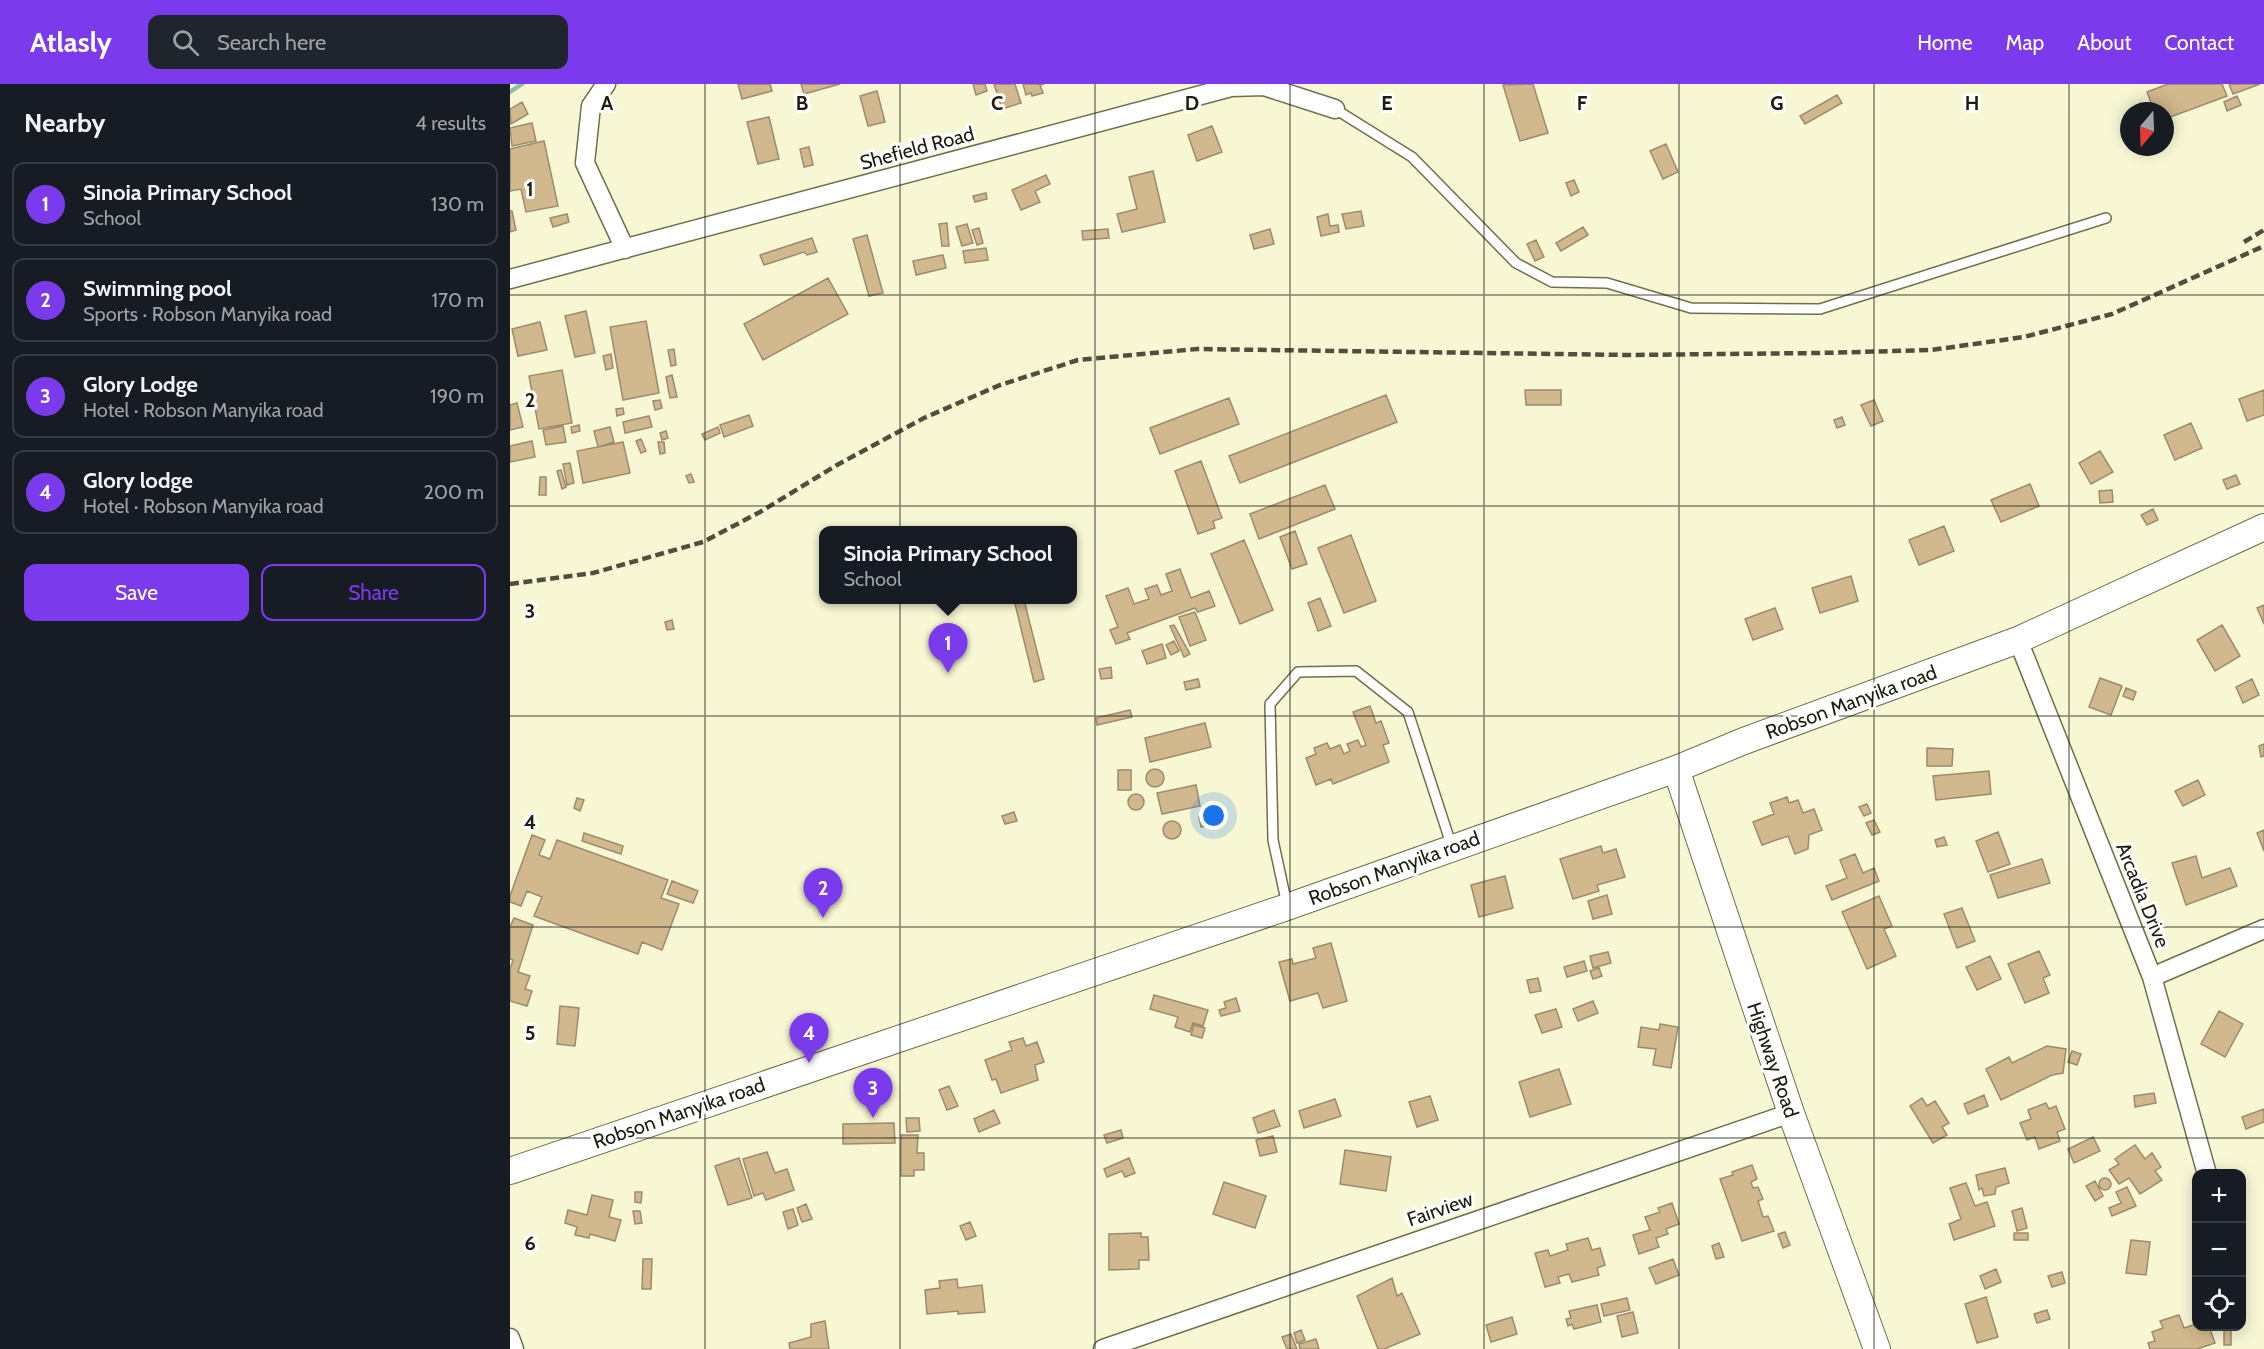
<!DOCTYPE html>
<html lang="en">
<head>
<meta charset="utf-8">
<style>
  :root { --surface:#171b24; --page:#20242c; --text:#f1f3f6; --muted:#9ea1a6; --line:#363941; --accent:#7c3aed }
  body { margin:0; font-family:Cabin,sans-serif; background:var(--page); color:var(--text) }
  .controls { position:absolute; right:18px; bottom:18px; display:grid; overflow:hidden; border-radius:12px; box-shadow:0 3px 15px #0003 }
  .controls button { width:54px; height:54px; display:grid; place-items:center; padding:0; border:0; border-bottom:2px solid var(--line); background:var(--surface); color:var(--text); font:30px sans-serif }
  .compass { position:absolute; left:1610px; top:18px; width:54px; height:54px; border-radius:50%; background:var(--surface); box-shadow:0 3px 15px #0003; rotate:199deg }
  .you { position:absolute; left:704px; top:732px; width:21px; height:21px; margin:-15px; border:4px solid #fff; border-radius:50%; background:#1a73e8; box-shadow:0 0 0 9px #1a73e833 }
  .badge { display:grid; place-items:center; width:39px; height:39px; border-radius:50%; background:var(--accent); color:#fff; font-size:20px; font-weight:700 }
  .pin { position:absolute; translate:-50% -50px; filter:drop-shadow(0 2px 3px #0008) }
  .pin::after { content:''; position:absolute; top:32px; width:21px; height:18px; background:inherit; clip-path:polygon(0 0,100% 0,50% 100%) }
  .popup { position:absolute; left:309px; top:442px; width:258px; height:78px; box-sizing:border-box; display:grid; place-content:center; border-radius:12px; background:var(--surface); filter:drop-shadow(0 2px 4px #0005); font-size:20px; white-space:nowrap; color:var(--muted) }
  .popup b { font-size:22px; color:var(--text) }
  .popup::after { content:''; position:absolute; left:50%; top:100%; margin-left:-12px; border:12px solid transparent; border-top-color:var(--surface) }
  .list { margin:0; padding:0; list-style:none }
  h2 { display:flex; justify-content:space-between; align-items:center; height:78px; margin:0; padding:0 24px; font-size:26px }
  h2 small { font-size:20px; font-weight:400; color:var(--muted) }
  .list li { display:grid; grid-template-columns:39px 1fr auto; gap:18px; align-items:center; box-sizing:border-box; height:84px; margin:0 12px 12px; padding:0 12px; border:2px solid var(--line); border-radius:12px }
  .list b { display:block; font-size:22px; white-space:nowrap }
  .list p { margin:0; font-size:20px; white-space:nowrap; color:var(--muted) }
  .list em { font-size:20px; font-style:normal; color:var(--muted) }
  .actions { display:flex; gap:12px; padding:18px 24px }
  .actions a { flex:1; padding:14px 0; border:2px solid var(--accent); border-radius:12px; text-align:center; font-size:21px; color:var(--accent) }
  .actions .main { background:var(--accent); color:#fff }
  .icon { flex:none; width:33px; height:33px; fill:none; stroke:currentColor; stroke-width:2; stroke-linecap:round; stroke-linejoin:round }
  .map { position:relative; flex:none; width:1754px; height:1265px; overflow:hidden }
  header { display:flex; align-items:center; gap:36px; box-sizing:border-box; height:84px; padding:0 30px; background:var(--accent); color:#fff }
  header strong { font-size:28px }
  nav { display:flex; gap:33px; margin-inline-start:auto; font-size:21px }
  .search { width:420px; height:54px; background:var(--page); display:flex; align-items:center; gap:15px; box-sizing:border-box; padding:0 21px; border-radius:12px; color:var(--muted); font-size:22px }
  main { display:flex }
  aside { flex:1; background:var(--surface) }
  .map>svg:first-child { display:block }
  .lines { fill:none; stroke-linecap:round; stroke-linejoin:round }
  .stream { stroke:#8cbea2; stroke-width:4.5 }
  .building { fill:#d2b98d; stroke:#9c8b6e; stroke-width:1.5 }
  .lane-casing { stroke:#6f6f50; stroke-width:12 }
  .street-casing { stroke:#6f6f50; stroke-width:21 }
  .secondary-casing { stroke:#6f6f50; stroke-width:28 }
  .lane { stroke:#fff; stroke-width:9 }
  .street { stroke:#fff; stroke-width:18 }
  .secondary { stroke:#fff; stroke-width:26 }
  .rail { stroke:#504f3e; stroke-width:4.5; stroke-dasharray:9 4.5; stroke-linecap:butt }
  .grid { fill:none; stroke:#1e1d11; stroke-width:1.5; stroke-opacity:0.55 }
  .labels { text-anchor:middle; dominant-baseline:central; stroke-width:6; stroke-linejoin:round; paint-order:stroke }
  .street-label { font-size:20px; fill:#1e1d11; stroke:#fff }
  .grid-label { font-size:20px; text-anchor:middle; font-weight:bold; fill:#1e1d11; stroke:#fff; stroke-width:6; stroke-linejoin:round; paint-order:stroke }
</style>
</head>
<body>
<header>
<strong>Atlasly</strong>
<div class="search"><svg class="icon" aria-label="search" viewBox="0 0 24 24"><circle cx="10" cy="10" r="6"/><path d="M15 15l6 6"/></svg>Search here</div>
<nav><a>Home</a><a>Map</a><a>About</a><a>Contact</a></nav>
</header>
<main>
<aside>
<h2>Nearby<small>4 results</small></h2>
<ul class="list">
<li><span class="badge">1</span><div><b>Sinoia Primary School</b><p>School</p></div><em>130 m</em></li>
<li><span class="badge">2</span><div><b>Swimming pool</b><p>Sports · Robson Manyika road</p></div><em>170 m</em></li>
<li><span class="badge">3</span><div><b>Glory Lodge</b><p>Hotel · Robson Manyika road</p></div><em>190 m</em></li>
<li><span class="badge">4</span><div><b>Glory lodge</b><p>Hotel · Robson Manyika road</p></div><em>200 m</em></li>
</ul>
<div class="actions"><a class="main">Save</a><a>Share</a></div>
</aside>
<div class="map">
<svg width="1754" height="1265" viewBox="0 0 1754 1265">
  <rect width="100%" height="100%" fill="#f7f7d4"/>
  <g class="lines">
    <path class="stream" d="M0 8 12 0"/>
  </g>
  <path class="building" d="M228 0H260L262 7 232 15Z
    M291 0H330L294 10Z
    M463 0H475L477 7 466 11Z
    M484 0H505L511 19 492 25Z
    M513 0H534L530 1 533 9 522 12 521 9 516 11Z
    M1023 0 1038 49 1010 57 993 1Z
    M1658 0H1712L1717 12 1655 35V27H1644L1637 8Z
    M1719 0H1750L1723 10Z
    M367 7 375 38 358 42 350 12Z
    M1327 11 1332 19 1295 40 1290 32Z
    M1727 12 1731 21 1717 27 1714 18Z
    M12 18 18 30 1 40 0 25Z
    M259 33 269 75 248 80 237 38Z
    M22 39 26 57 2 62 0 44Z
    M702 42 712 68 687 77 678 51Z
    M34 57 48 122 16 128 11 105 0 107V65Z
    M1156 60 1168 88 1153 95 1140 67Z
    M299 63 303 81 294 83 290 65Z
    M643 87 655 138 612 148 607 130 627 125 619 93Z
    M536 91 540 100 525 107 530 118 511 126 502 106Z
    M1064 96 1069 108 1061 112 1056 99Z
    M476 109 477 115 465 118 463 112Z
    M0 127H2L6 146 0 148Z
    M851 127 854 142 836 145 832 130Z
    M57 130 59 138 43 143 40 134Z
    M818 130 820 142 828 141 829 148 811 152 807 133Z
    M437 139 439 162H432L429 140Z
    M457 140 463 159 452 162 446 143Z
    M1073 143 1078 151 1051 167 1046 159Z
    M469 144 473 159 467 161 462 146Z
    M598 145 599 154 573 156 572 147Z
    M760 145 764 160 744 165 740 151Z
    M357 151 373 209 359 212 343 155Z
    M302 154 307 168 297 171 294 168 254 181 250 171Z
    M1026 156 1034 173 1025 177 1017 160Z
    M476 164 478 176 455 179 453 167Z
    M433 171 436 184 406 191 403 177Z
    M318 194 338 230 253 276 234 240Z
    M76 227 85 269 65 273 55 232Z
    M136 237 149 309 113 316 100 243Z
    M30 238 37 266 8 272 2 245Z
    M164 265 166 281 161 282 158 266Z
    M101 270 103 284 96 286 93 272Z
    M52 286 62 339 29 345 19 292Z
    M162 291 167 313 160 314 156 293Z
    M1015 306H1051V321H1016Z
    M1754 306V331L1737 337 1729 315Z
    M876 311 887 338 730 399 719 372Z
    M719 314 729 340 650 370 640 344Z
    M150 316 152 324 145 326 143 317Z
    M1364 316 1373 337 1361 342 1351 321Z
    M7 319 13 343 0 346V321Z
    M113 324 114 330 107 332 106 325Z
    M239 331 243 342 214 353 210 341Z
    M139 332 142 343 115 349 113 338Z
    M1332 333 1335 341 1327 344 1324 336Z
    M1681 339 1692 364 1665 376 1654 351Z
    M69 341 70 347 62 349 61 343Z
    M53 342 56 358 36 361 33 346Z
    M100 343 104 358 88 363 84 347Z
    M208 343 210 349 195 356 192 350Z
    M156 347 158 354 152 356 150 349Z
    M131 355 136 367 131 369 126 357Z
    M22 357 25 373 0 378V362Z
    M113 358 120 389 73 399 67 367Z
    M148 358H154L155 369 150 370Z
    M1590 367 1603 388 1581 400 1569 379Z
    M691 377 712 434 703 437 705 444 688 450 665 387Z
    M60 379 64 399 57 401 53 380Z
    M51 386 56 403 52 405 47 387Z
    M181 390 184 398 179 399 176 392Z
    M1726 391 1730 400 1717 405 1713 396Z
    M30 393H36V411H29Z
    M1520 400 1529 422 1491 438 1481 416Z
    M815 401 825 425 749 455 740 430Z
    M1602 406 1603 418 1590 419 1589 407Z
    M1643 425 1648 436 1637 441 1631 431Z
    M1434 442 1444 467 1409 481 1399 456Z
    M785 447 797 480 782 485 770 453Z
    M841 451 866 517 834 529 808 464Z
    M734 456 763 526 730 540 701 470Z
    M670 485 681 514 699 507 705 522 688 528 685 524 617 549 620 555 606 560 600 546 608 543 596 512 618 504 624 520 639 515 635 505 647 501 651 511 662 507 656 490Z
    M1341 492 1348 517 1310 529 1302 504Z
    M810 514 821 542 808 547 798 519Z
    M504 516H514L534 595 524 598Z
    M1754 521V540L1747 524Z
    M1265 524 1273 545 1243 556 1235 535Z
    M685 528 696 556 680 562 669 533Z
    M162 536 164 545 157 546 155 538Z
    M664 541 680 570 674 573 660 542Z
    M1712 541 1730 572 1705 587 1687 556Z
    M664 557 669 567 661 571 656 561Z
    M652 560 656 574 637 580 632 567Z
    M601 583 602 594 591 595 589 585Z
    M1590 594 1612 602 1601 631 1579 623Z
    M688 595 690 603 676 606 674 598Z
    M1742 595 1749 611 1733 619 1726 603Z
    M1616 604 1626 608 1623 616 1613 612Z
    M860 622 866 639 871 637 879 659 873 661 879 678 823 700 821 695 806 701 796 674 806 670 804 664 817 659 820 665 830 661 834 670 840 667 837 660 848 656 851 663 856 661 843 628Z
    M620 626 622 633 587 641 586 634Z
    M695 639 701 663 640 678 635 654Z
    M1754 660V672L1751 673 1749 662Z
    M1417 664 1443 665 1442 682H1417Z
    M636 694a9 9 0 1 1 18 0a9 9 0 1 1-18 0Z
    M608 686H621V706H608Z
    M1479 687 1481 710 1426 716 1423 692Z
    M1688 696 1695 711 1673 722 1665 707Z
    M686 701 690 722 652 730 647 709Z
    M618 718a8 8 0 1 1 16 0a8 8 0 1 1-16 0Z
    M1277 713 1279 719 1288 716 1293 729 1304 725 1312 746 1299 751 1298 765 1285 770 1278 752 1252 761 1243 738 1264 730 1260 719Z
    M67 714 74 716 70 727 64 724Z
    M1357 720 1361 729 1354 732 1349 723Z
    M504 728 507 737 495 740 492 732Z
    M712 729 714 739 691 743 689 733Z
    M1364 736 1370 748 1362 751 1356 739Z
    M653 746a9 9 0 1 1 18 0a9 9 0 1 1-18 0Z
    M1754 746V767L1747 749Z
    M1488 748 1500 780 1478 788 1466 757Z
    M74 749 113 762 111 770 72 757Z
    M22 751 35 756 29 771 40 775 47 756 158 796 151 814 169 820 152 866 132 858 128 870 24 832 32 813 17 807 11 822 0 818V812Z
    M1434 753 1437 761 1427 763 1425 756Z
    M1091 762 1093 769 1106 765 1115 793 1087 801 1089 807 1063 815 1050 775Z
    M1345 770 1353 789 1364 784 1369 797 1322 816 1316 802 1337 794 1330 776Z
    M1686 772 1692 794 1720 784 1727 802 1676 821 1662 779Z
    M1532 775 1540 799 1488 814 1480 791Z
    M995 792 1003 824 969 833 961 801Z
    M162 797 188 807 183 819 157 810Z
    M1097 811 1102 830 1083 835 1078 817Z
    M1369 812 1382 842 1374 845 1386 872 1357 885 1332 828Z
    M1452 824 1465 857 1447 864 1434 830Z
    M4 834 23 841 8 888 20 892 15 905 22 907 17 922 0 917V885L3 876 0 875V843Z
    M821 859 837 917 813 924 808 909 780 917 769 878 782 875 783 880 806 874 803 864Z
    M1529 867 1540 891 1533 894 1539 909 1515 919 1498 880Z
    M1098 868 1101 879 1083 884 1080 872Z
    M1480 872 1491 895 1467 906 1456 883Z
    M1074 877 1077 887 1057 893 1054 883Z
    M1089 884 1092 892 1083 895 1080 887Z
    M1028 894 1031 907 1020 909 1017 896Z
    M644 911 698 926 693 942 683 939 680 948 665 943 668 933 640 925Z
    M726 914 730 927 711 932 709 926 716 924 714 918Z
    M1083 917 1088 929 1068 937 1063 925Z
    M50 922 69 924 65 962 47 960Z
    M1046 925 1052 943 1032 949 1025 931Z
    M1709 927 1733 940 1715 973 1691 960Z
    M1150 940 1168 943 1161 984 1143 981 1146 965 1128 963 1131 943 1149 946Z
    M684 941 695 944 692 954 681 951Z
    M513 954 516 962 527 958 534 978 525 981 528 996 491 1009 486 995 482 996 475 976 502 966 499 958Z
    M1537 962 1556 965 1553 989 1542 991 1491 1016 1476 985 1499 973 1502 979Z
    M1562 967 1571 970 1567 981 1558 978Z
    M1049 985 1061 1020 1020 1033 1009 998Z
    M439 1002 448 1022 437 1026 429 1006Z
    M1644 1009 1646 1019 1625 1023 1624 1012Z
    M1474 1011 1478 1022 1458 1030 1454 1020Z
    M920 1012 928 1036 907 1043 899 1018Z
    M1412 1014 1417 1022 1425 1017 1439 1039 1432 1043 1437 1051 1423 1059 1400 1022Z
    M825 1015 831 1032 794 1044 789 1027Z
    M1536 1019 1539 1025 1546 1022 1555 1045 1547 1048 1550 1057 1529 1065 1525 1053 1517 1056 1510 1039 1521 1035 1518 1026Z
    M1754 1025V1038L1736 1045 1732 1033Z
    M484 1026 490 1039 469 1048 464 1035Z
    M764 1026 770 1042 748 1049 743 1034Z
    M396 1034H409L410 1047 397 1048Z
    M384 1039 385 1059 333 1060V1040Z
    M611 1046 613 1054 597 1059 594 1051Z
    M391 1051H408L407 1069H414V1086H404V1092H391Z
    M763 1052 767 1068 750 1072 746 1056Z
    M1583 1053 1590 1067 1564 1079 1558 1065Z
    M1625 1061 1635 1075 1642 1069 1651 1083 1645 1087 1652 1096 1630 1110 1619 1094 1609 1100 1599 1086 1609 1080 1605 1075Z
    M835 1066 881 1073 876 1107 830 1100Z
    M257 1068 265 1089 277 1085 284 1106 256 1116 253 1109 244 1112 233 1075Z
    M229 1074 242 1114 218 1121 205 1082Z
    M619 1074 625 1089 615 1093 612 1087 597 1093 594 1085Z
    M1242 1081 1247 1095 1241 1098 1243 1104 1248 1103 1253 1115 1248 1117 1253 1133 1258 1132 1264 1147 1232 1157 1210 1095 1223 1091 1222 1088Z
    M1495 1084 1499 1099 1486 1103 1485 1110 1474 1112 1472 1104 1469 1106 1466 1091Z
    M1589 1100a6 6 0 1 1 12 0a6 6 0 1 1-12 0Z
    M1585 1097 1593 1112 1585 1117 1576 1102Z
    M714 1098 756 1112 745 1144 703 1130Z
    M1456 1099 1465 1122 1477 1118 1485 1142 1444 1156 1439 1140 1451 1135 1440 1104Z
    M1617 1103 1626 1122 1602 1132 1599 1124 1611 1119 1606 1108Z
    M125 1108H132L131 1119 125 1118Z
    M82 1111 103 1116 99 1133 111 1136 105 1157 80 1150 79 1154 65 1151 67 1143 55 1139 58 1126 77 1131Z
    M1162 1119 1169 1140 1156 1145 1158 1150 1146 1154 1149 1163 1129 1170 1123 1151 1140 1146 1135 1133 1150 1128 1148 1124Z
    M296 1120 302 1135 292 1138 287 1124Z
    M1512 1124 1517 1144 1507 1147 1502 1127Z
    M283 1125 288 1141 278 1145 273 1128Z
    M123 1127H130L132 1139 125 1140Z
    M460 1138 466 1152 456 1156 450 1142Z
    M1275 1148 1280 1161 1273 1164 1268 1150Z
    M631 1149V1153H638L639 1176H629V1185L599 1186V1150Z
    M1504 1149H1518V1156H1504Z
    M1078 1154 1082 1166 1090 1164 1095 1181 1087 1184 1089 1191 1062 1198 1059 1190 1048 1193 1050 1199 1035 1203 1025 1169 1038 1166 1040 1172 1058 1166 1056 1160Z
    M1621 1156 1640 1158 1636 1191 1616 1189Z
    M1209 1159 1214 1173 1206 1175 1202 1162Z
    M133 1175H142L141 1205H132Z
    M1163 1175 1169 1191 1146 1200 1139 1184Z
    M1486 1185 1491 1198 1475 1205 1470 1192Z
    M1552 1188 1555 1199 1542 1203 1538 1192Z
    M882 1194 887 1212 892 1209 910 1250 874 1265H868L847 1212Z
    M447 1195 448 1204 472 1201 475 1228 448 1230V1227L417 1230 415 1206 430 1204 429 1197Z
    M1476 1213 1488 1253 1467 1259 1455 1220Z
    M1117 1214 1120 1226 1094 1232 1091 1220Z
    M1087 1221 1091 1238 1064 1245 1062 1240 1058 1242 1056 1235 1061 1234 1059 1227Z
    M1537 1226 1540 1235 1527 1239 1524 1230Z
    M1123 1228 1128 1249 1112 1253 1107 1232Z
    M1669 1231 1674 1244 1686 1240V1242H1699L1705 1259 1687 1265H1640L1638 1259 1645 1257 1642 1248 1653 1244 1650 1237Z
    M1002 1233 1007 1250 981 1258 976 1241Z
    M315 1237 319 1265H280L279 1259 301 1253V1240Z
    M791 1246 795 1256 787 1259 784 1249Z
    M1714 1246H1721V1261H1714Z
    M781 1250 787 1265H777L772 1253Z
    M806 1255 809 1265H790L789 1260Z"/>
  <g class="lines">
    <defs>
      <path id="lane" d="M825 25 902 73 1006 179 1042 198 1097 199 1181 224 1310 225 1596 134
        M777 821 763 756 760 620 788 588 846 587 898 628 942 763"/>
      <path id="street" d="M96 0 81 22 75 79 115 165
        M0 195 721 3 754 2 825 25
        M1508 556 1642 893 1697 1090
        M1642 893 1754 845
        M0 1254 4 1265
        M593 1265 1281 1029"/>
      <path id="secondary" d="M1166 685 1281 1029 1367 1265
        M0 1087 777 823 1166 685 1234 657 1508 556 1754 443"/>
    </defs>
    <use href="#lane" class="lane-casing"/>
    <use href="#street" class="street-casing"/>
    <use href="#secondary" class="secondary-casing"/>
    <use href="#lane" class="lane"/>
    <use href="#street" class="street"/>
    <use href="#secondary" class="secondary"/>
    <path class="rail" d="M1734 158 1754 146
      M0 500 83 489 193 458 250 428 327 381 414 334 490 301 568 276 687 265 1118 271 1310 269 1421 266 1514 253 1602 230 1754 162"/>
  </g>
  <path class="grid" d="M195 0V1265M390 0V1265M585 0V1265M780 0V1265M974 0V1265M1169 0V1265M1364 0V1265M1559 0V1265M0 211H1754M0 422H1754M0 632H1754M0 843H1754M0 1054H1754"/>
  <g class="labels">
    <g class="street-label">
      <text transform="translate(407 64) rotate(-15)">Shefield Road</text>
      <text transform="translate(1341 618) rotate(-20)">Robson Manyika road</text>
      <text transform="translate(884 784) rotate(-20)">Robson Manyika road</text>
      <text transform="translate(1633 811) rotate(68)">Arcadia Drive</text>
      <text transform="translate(1263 976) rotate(71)">Highway Road</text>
      <text transform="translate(169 1029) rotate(-19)">Robson Manyika road</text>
      <text transform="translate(930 1125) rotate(-19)">Fairview</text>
    </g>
  </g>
  <g class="grid-label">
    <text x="97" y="26">A</text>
    <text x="292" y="26">B</text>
    <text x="487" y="26">C</text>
    <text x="682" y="26">D</text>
    <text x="877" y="26">E</text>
    <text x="1072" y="26">F</text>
    <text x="1267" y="26">G</text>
    <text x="1462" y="26">H</text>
    <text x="20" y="112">1</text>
    <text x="20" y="323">2</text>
    <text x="20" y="534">3</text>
    <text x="20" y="745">4</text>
    <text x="20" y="956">5</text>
    <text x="20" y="1166">6</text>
  </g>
</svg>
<div class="controls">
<button>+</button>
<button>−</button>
<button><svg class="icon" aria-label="locate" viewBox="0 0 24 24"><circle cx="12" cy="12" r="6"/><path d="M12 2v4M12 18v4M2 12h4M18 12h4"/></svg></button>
</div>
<svg class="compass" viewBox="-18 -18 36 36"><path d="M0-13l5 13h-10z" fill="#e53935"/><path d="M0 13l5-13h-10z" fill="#9ea1a6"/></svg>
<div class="you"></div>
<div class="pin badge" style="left:438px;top:589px">1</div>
<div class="popup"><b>Sinoia Primary School</b>School</div>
<div class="pin badge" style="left:313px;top:834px">2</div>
<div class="pin badge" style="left:363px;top:1034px">3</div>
<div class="pin badge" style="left:299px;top:979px">4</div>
</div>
</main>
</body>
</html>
